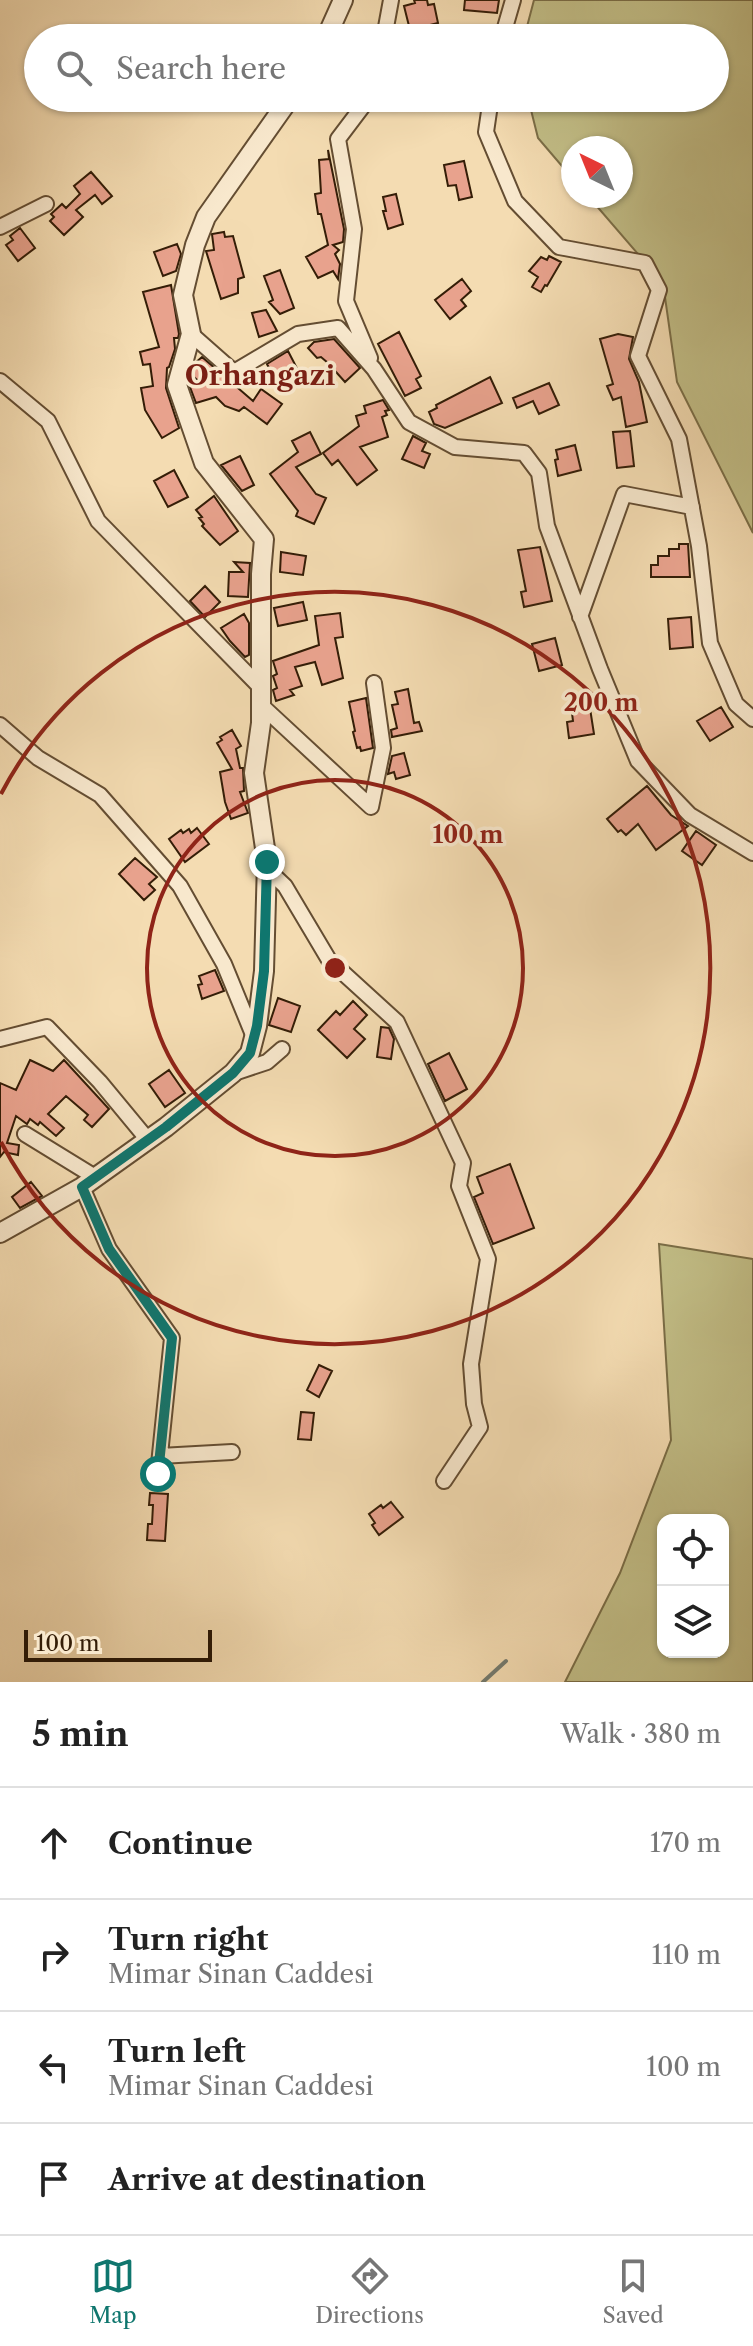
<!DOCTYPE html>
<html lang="en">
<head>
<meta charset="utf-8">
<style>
  :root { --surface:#fff; --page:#f2f2f2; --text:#222; --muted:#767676; --line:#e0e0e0; --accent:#0f766e }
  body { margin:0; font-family:"Libre Caslon Text",serif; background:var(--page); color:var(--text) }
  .controls { position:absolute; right:24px; bottom:24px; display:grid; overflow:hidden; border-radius:16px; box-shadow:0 2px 6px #0004 }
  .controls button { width:72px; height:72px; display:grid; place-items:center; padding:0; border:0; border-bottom:2px solid var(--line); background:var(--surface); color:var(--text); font:40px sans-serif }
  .compass { position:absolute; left:561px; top:136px; width:72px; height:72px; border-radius:50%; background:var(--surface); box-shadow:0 2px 6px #0004; rotate:317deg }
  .scale { position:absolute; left:24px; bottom:20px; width:188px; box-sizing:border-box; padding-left:8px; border:4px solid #341d07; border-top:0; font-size:22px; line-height:28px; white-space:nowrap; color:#341d07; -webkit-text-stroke:6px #f8e8cd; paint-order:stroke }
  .stop { position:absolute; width:24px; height:24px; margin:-18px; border:6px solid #0f766e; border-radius:50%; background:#fff }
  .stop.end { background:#0f766e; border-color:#fff; box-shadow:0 2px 8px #0008 }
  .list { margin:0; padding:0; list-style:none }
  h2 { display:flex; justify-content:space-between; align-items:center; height:104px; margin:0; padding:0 32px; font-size:34px }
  h2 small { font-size:26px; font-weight:400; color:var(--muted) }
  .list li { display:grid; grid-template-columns:52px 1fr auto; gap:24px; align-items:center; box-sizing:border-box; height:112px; padding:0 32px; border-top:2px solid var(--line) }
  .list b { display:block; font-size:30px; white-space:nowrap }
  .list p { margin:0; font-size:26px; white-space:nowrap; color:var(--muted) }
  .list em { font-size:26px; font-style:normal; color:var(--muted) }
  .icon { flex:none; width:44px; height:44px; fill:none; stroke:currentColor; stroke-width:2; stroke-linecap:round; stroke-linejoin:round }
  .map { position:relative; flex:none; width:753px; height:1682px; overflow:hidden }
  .search { position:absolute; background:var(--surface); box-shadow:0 2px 6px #0004; left:24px; right:24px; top:24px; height:88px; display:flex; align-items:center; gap:20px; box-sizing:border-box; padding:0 28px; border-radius:44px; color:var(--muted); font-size:30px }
  .sheet { height:552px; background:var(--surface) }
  nav { display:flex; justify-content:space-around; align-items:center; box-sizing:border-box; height:112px; border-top:2px solid var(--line); background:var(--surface); font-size:22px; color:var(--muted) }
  nav a { display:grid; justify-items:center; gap:4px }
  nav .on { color:var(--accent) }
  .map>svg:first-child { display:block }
  .green { fill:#c2be87; stroke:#7b6e47; stroke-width:2; fill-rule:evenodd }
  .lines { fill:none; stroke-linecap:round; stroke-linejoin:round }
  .stream { stroke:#747b6f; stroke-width:4 }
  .building { fill:#e8a28d; stroke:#341d07; stroke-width:2 }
  .minor-casing { stroke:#644d32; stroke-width:18 }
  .tertiary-casing { stroke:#644d32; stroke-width:22 }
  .minor { stroke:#f8e8cd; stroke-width:14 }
  .tertiary { stroke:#f8e8cd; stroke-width:18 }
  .route { stroke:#0f766e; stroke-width:10 }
  .ring { fill:none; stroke:#8f2418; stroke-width:4 }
  .labels { text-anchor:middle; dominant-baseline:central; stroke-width:7; stroke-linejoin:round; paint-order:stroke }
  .quarter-label { font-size:28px; font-weight:bold; fill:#7a1f14; stroke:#f8e8cd }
  .centre { fill:#8f2418; stroke:#f8e8cd; stroke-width:4 }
  .ring-label { font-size:24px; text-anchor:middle; font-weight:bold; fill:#8f2418; stroke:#f8e8cd; stroke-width:7; stroke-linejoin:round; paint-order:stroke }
</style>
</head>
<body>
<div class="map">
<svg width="753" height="1682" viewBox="0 0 753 1682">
  <rect width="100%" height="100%" fill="#f4dcb2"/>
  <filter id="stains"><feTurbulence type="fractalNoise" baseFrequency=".0025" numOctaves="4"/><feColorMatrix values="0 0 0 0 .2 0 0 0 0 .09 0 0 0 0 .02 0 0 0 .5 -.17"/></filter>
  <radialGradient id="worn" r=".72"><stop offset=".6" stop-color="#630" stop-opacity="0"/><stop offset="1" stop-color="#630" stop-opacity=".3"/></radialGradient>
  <path class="green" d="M534 0H753V533L677 382 663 283 588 196H621V148H573V179L538 138 528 98H715V38H524Z
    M659 1244 753 1259V1682H565L620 1573 671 1440ZM663 1520H723V1652H663Z"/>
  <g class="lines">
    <path class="stream" d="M483 1682 506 1661"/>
  </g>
  <path class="building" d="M414 0H427L428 5 434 4 438 23 410 30 404 6 415 3Z
    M465 0H499L497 13 464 10Z
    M328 150 344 229 343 242 333 245 339 250 335 254 340 264 338 279 333 271 318 278 306 257 328 245 321 214H318L315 194 321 193 319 160 329 159Z
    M464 161 472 197 459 200 456 185 448 186 444 165Z
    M91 172 112 196 102 204 95 195 76 210 83 217 64 235 50 221 54 217 51 214 62 204 66 208 80 194 74 186Z
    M396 194 403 224 388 229 383 211H386L383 197Z
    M20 228 35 248 18 261 6 245 13 240 10 236Z
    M224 232 225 237 233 236 244 277 238 279V293L221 299 206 251 214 250 212 234Z
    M177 244 181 254 176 271 163 276 154 252Z
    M549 256 561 262 547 286 545 285 541 292 532 287 538 277 529 271 541 257 547 260Z
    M280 270 294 308 280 314 269 302 273 300 264 276Z
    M462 279 471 291 461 300 466 306 450 319 435 300Z
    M171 285 179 334 178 338H174L175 349 169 367 167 368 166 388 179 428 162 438 145 410 141 388 153 386 150 364 143 365 140 352 159 347 143 292Z
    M266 310 277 331 259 337 252 313Z
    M399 332 421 376 416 379 421 388 405 396 378 344Z
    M618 334 633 337 629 359 639 382 647 422 626 427 621 397 613 400 607 386 613 384 600 339Z
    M334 339 360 368 345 382 328 363 321 357 317 358 308 348 314 342Z
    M288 351 302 378 280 389 267 364Z
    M202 357 253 401 261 389 282 404 267 424 244 407 239 411 225 406 216 397 196 403 190 387 198 381 192 375 195 363Z
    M490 377 502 403 445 428 434 424 429 412 437 408 436 405Z
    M549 383 559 405 539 414 533 401 517 408 513 398Z
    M383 400 389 410 385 411 387 415 382 417 388 437 360 447 377 470 357 485 338 460 332 465 323 453 359 426 356 416 366 413 364 406Z
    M630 431 634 466 617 468 613 432Z
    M310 432 321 454 296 467 316 494 326 498 314 524 296 516 298 511 270 474 298 452 292 441Z
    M413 436 426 443 422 451 430 454 424 468 402 459Z
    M575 445 581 470 558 476 555 460 558 459 556 450Z
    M240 456 254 485 242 491 221 465Z
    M174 470 188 497 168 507 154 481Z
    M214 496 238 531 220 545 202 526 204 524 199 518 202 517 196 510Z
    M679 544H688L690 577H651V565H658V556H669V549H679Z
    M540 547 552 601 524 607 521 592 526 591 518 550Z
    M281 552 306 556 303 575 280 572Z
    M234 562 250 563 248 597 228 596 229 572H243Z
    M205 586 220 602 205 617 190 601Z
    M303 602 307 620 278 626 274 608Z
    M340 613 343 637 335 638 343 678 322 685 315 662 295 667 302 686 290 690 294 695 276 701 273 690 277 688 273 676 277 674 273 661 319 645 315 616Z
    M244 614 249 623V655L245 657 230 641 221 628Z
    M691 617 693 647 670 649 668 619Z
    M555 638 562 665 539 671 532 644Z
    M408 689 414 723 419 722 422 731 392 737 391 730 397 728 392 705 398 704 395 692Z
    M366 698 373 748 361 751 360 747 357 748 353 732 355 731 349 702Z
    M589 702 594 734 569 738 567 722 573 721 571 705Z
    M721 707 733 727 710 741 697 721Z
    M232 730 241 746 236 749 240 768H243L244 791 240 792 248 813 231 819 225 802 220 772 232 769 217 743 222 740 220 737Z
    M404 753 410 775 396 779 394 772 388 774 392 756Z
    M647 786 671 815 688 826 656 850 638 824 626 835 621 830 618 832 607 819Z
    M197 828 209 844 185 862 169 839 181 830 183 833 189 829 191 833Z
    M696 831 716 845 702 865 682 851Z
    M135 858 157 877 149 884 155 890 144 900 119 874Z
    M215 970 224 991 202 999 198 985 202 984 199 976Z
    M278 998 300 1006 291 1032 269 1025Z
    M353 1001 367 1015 354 1029 365 1039 347 1058 318 1030 336 1011 340 1015Z
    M381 1027 389 1028 394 1039 391 1059 377 1057Z
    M449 1053 467 1089 445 1101 428 1064Z
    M30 1060 53 1071 64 1060 109 1109 92 1127 84 1120 88 1115 66 1096 48 1114 64 1128 56 1136 40 1122 38 1125 30 1119 27 1124 16 1116 7 1143 19 1145 18 1155 4 1152 0 1157V1083L16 1090Z
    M169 1070 185 1093 165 1107 149 1084Z
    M510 1164 534 1228 493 1244 474 1197 483 1193 477 1177Z
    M31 1182 42 1196 20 1208 12 1197Z
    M319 1365 332 1371 319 1397 307 1390Z
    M301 1412 314 1413 311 1440 298 1439Z
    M150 1493 168 1494 165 1541 147 1540 148 1524H152L153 1505H149Z
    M391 1502 403 1517 379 1535 372 1525 375 1523 369 1514 381 1505 383 1508Z"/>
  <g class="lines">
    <defs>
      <path id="minor" d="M384 38 391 0
        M502 38 513 0
        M369 98 338 139 354 229 346 301 370 358
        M491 98 486 132 515 201 559 247 645 263 659 290 638 356 679 439 699 546 710 643 736 704 753 719
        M0 227 46 204
        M191 334 234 372 298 334 338 328 374 369 409 422 455 447 524 453 539 473 547 526 600 669 638 761 690 815 753 853
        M0 381 48 421 98 521 262 689
        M580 617 624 494 692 507
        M262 706 371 807 383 748 374 683
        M0 725 38 758 100 795 180 886 224 964 254 1037
        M266 868 285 886 329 960 397 1022 463 1163 459 1186 488 1259 471 1364 474 1404 480 1427 444 1481
        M0 1039 47 1027 100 1082 148 1140
        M234 1073 267 1062 282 1049
        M25 1134 95 1177
        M82 1187 109 1249 172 1338 158 1474
        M160 1456 232 1452"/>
      <path id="tertiary" d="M326 38 343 0
        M0 1233 82 1187 166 1127 233 1073 250 1053 257 1026 264 971 267 862 254 773 261 723V574L264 539 204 463 177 385 191 334 183 295 195 245 206 217 290 98"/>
    </defs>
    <use href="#minor" class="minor-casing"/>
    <use href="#tertiary" class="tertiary-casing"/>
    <use href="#minor" class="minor"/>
    <use href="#tertiary" class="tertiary"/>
  </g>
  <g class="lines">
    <path class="route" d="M158 1474 172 1338 109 1249 82 1187 166 1127 233 1073 250 1053 257 1026 264 971 267 862"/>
  </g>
  <g class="ring">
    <circle cx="335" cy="968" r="188"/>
    <path d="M1 794A376 376 0 1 1 1 1142"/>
  </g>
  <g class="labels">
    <g class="quarter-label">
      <text x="260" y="375">Orhangazi</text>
    </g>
  </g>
  <circle cx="335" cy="968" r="12" class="centre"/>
  <g class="ring-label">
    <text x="601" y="711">200 m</text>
    <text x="468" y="843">100 m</text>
  </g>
  <rect width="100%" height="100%" filter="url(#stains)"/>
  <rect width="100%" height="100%" fill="url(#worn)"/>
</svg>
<div class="controls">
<button><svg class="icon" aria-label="locate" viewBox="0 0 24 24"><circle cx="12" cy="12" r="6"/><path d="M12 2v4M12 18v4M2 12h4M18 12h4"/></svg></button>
<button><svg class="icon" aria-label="layers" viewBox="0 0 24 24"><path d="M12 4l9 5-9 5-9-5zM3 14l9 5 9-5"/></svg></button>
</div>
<svg class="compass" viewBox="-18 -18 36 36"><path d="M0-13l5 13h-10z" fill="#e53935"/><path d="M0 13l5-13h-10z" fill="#767676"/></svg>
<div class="scale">100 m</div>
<div class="stop" style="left:158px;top:1474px"></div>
<div class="stop end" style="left:267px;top:862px"></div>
<div class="search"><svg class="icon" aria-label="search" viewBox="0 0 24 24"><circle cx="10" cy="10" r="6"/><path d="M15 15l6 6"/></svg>Search here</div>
</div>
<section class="sheet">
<h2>5 min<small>Walk · 380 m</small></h2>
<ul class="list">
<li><svg class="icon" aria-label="ahead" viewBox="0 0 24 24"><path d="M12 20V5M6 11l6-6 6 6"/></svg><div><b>Continue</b></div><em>170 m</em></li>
<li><svg class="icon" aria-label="right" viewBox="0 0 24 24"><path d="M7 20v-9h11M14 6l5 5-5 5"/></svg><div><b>Turn right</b><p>Mimar Sinan Caddesi</p></div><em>110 m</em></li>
<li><svg class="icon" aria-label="left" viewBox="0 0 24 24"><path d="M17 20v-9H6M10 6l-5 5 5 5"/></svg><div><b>Turn left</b><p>Mimar Sinan Caddesi</p></div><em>100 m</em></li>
<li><svg class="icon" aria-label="arrive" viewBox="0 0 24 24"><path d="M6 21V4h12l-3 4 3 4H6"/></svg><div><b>Arrive at destination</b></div></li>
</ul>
</section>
<nav>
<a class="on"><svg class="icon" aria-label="map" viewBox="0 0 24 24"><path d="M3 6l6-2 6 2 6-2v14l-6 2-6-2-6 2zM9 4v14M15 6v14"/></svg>Map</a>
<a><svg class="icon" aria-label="directions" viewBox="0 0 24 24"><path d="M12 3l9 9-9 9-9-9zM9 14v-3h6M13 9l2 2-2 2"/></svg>Directions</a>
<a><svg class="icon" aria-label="saved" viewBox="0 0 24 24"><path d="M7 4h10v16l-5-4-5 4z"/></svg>Saved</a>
</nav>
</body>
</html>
